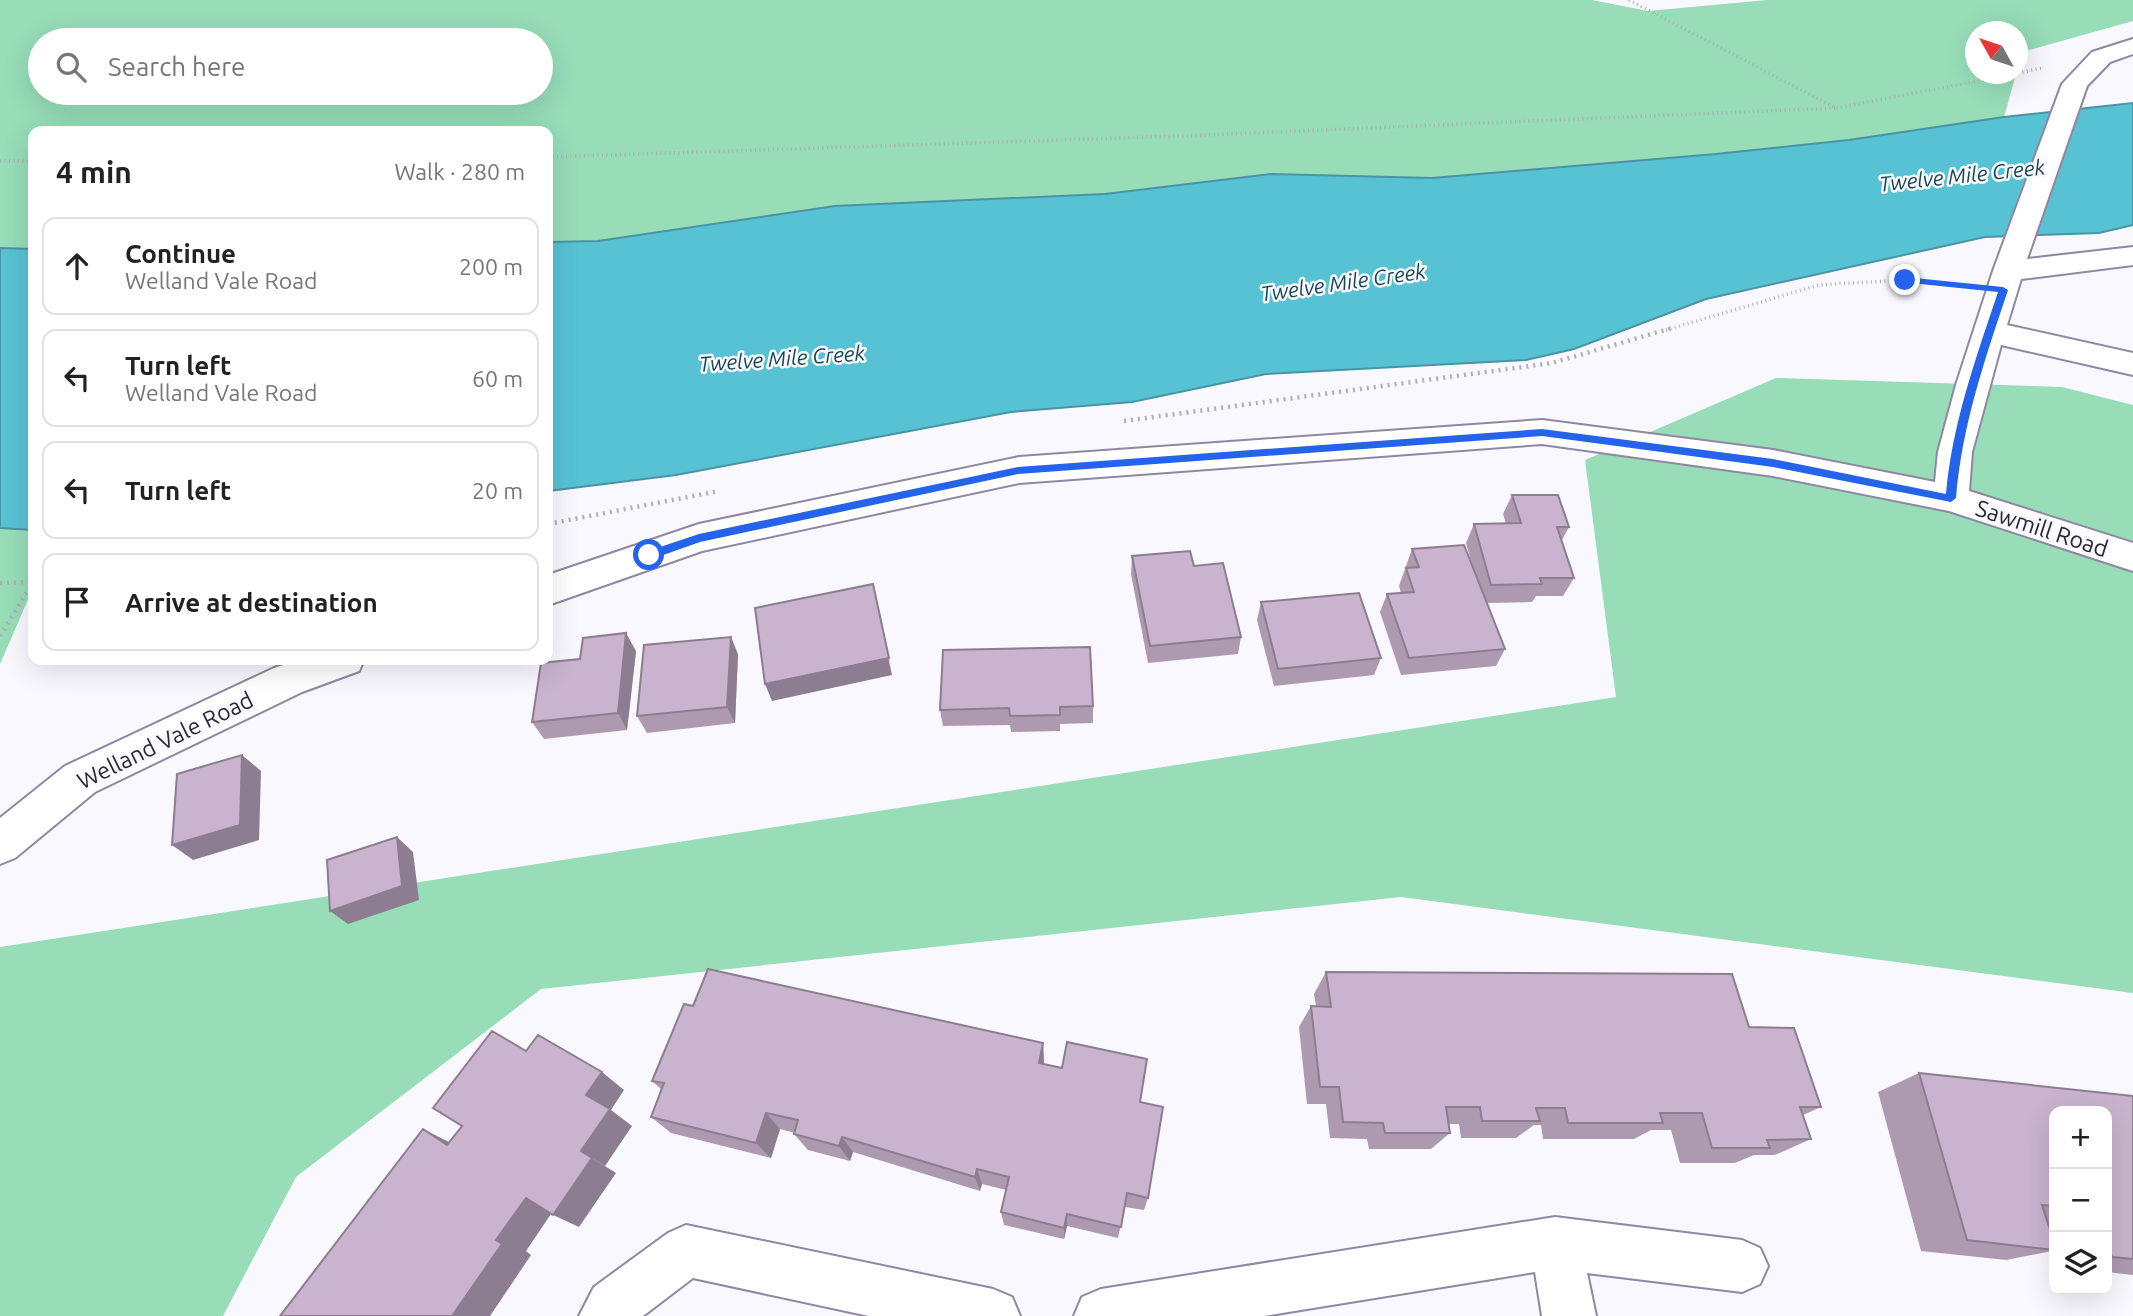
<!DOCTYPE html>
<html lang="en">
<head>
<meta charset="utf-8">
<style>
  :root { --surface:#fff; --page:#f6f6f6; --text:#222; --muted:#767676; --line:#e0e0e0 }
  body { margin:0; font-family:Ubuntu,sans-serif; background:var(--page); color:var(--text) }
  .controls { position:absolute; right:21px; bottom:21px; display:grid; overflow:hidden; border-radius:14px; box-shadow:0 7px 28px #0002 }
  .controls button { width:63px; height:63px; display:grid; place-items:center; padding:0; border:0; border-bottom:2px solid var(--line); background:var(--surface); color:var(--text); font:35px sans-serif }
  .compass { position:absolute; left:1965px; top:21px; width:63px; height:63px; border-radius:50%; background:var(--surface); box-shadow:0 7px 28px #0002; rotate:310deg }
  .stop { position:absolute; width:21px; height:21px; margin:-16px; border:5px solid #2563eb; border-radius:50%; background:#fff }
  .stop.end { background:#2563eb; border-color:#fff; box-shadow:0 2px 7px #0008 }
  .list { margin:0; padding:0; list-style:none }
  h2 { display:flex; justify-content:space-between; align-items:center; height:91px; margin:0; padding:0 28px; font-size:30px }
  h2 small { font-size:23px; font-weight:400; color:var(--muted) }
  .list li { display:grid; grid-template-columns:46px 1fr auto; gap:21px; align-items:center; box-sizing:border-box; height:98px; margin:0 14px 14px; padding:0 14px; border:2px solid var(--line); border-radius:14px }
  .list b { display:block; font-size:26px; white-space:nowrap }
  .list p { margin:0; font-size:23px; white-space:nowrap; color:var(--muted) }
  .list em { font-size:23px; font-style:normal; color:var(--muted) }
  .icon { flex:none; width:38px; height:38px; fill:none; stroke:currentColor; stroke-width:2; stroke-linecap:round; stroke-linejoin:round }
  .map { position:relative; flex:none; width:2133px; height:1316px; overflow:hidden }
  .search { position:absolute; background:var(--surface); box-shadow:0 7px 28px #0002; left:28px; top:28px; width:525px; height:77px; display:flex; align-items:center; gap:18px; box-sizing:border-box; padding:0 24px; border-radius:38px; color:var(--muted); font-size:26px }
  .panel { position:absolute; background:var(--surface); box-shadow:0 7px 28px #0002; left:28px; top:126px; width:525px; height:539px; border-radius:14px }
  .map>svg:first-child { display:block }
  .green { fill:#96ddb8; fill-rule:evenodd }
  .water { fill:#57c2d4; stroke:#4a94a4; stroke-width:2 }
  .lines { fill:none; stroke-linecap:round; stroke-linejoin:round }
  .minor-casing { stroke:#8f87a4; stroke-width:4 }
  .path-far1 { stroke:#afaeb6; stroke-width:3.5; stroke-dasharray:1 3.5; stroke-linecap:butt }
  .path { stroke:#afaeb6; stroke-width:4.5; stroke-dasharray:2 5; stroke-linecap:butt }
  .minor { fill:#fff; fill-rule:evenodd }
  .wall { fill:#ad9ab1 }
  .shaded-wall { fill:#8d7d90 }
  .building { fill:#c9b3ce; stroke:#8d7d90; stroke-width:2 }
  .route { fill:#2563eb }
  .labels { text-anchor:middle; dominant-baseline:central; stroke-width:5; stroke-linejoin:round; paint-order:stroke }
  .far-water-label { font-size:21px; font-style:italic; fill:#18484f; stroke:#f9f8fe }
  .street-label { font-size:23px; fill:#2a2733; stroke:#f9f8fe }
</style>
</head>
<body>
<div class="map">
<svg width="2133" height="1316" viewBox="0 0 2133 1316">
  <rect width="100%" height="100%" fill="#f9f8fe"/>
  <path class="green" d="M0 0H1592L1648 11 1767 0H2133V21L2022 52 2018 67V32H1976V74H2016L2004 117 1849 140 1716 154 1432 178 1271 174 1105 194 835 206 598 241 548 242V131H33V249L0 248ZM40 40H541V93H40Z
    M1776 378 2062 387 2133 405V993L1401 897 541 989 296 1177 223 1316H0V947L1616 697 1585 460Z
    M0 528 33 530V588L0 664Z"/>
  <path class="water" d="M2133 103V225L2099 233 1985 237 1706 299 1574 349 1526 360 1266 374 1132 402 1011 412 676 475 548 491V242L598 241 835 206 1105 194 1271 174 1432 178 1716 154 1849 140 2004 117Z
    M0 248 33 249V530L0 528Z"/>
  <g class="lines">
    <defs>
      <path id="minor" d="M2133 39V54L2110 62 2087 86 2027 259 2133 247V265L2021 279 2007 325 2133 353V375L2001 345 1972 452 1969 491 2133 543V571L1949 511 1773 476 1542 444 1019 483 702 551 548 605V575L699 524 1019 457 1542 420 1773 450 1935 482 1938 452 1956 385 1993 271 2062 84 2092 52Z
        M299 660H364L359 671 302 692 95 792 15 858 0 864V818L65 766 274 668Z
        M1555 1217 1742 1240 1760 1248 1768 1266 1760 1284 1742 1292 1587 1273 1596 1316H1542L1535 1272 1264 1316H1074L1082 1297 1101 1289Z
        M686 1225 993 1289 1012 1297 1020 1316H869L693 1278 643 1316H579L594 1287 668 1233Z"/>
    </defs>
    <use href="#minor" class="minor-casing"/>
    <path class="path-far1" d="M1629 0 1836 108 2015 74
      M2018 73 2042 68
      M548 157 1181 136 1836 108
      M0 161H33
      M1666 330 1819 285 1905 280 1964 286"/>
    <path class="path" d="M1124 421 1552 363 1672 328
      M548 524 719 491
      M0 583 33 582
      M0 636 33 582"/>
    <use href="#minor" class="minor"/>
  </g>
  <path class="wall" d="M1512 495 1569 527 1562 540 1574 578 1563 596H1536L1532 602 1487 603 1505 649 1496 666 1401 675 1380 612 1387 594 1401 593 1399 586 1412 549 1472 565 1466 543 1474 524H1506L1503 514Z
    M1132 556 1194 566 1241 637 1238 654 1148 663 1131 574Z
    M1261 602 1381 658 1374 675 1274 686 1257 620Z
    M636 651 627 730 544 739 532 722 580 659Z
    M738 654 735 723 647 733 637 716Z
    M1093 706V723L1060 724V731L1011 732 1010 725 943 726 940 710Z
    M1326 972 1749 1027 1821 1107 1803 1115 1811 1139 1775 1155H1754L1735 1163H1680L1671 1130H1651L1634 1139H1543L1541 1125H1534L1516 1138H1461L1459 1124H1448L1450 1133 1431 1149H1369L1367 1139 1330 1138 1326 1104H1307L1299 1027 1311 1006H1316L1314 994Z
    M693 1006 1043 1043 1044 1064 1140 1102 1148 1198 1144 1210 1125 1207 1118 1238 1067 1226 1064 1239 1004 1225 1001 1212 1006 1190 982 1184 980 1191 853 1152 850 1161 808 1150 794 1134 795 1133 780 1129 771 1158 671 1133 651 1117 661 1089 652 1081Z
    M1919 1073 2133 1096V1275L2107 1272V1111H2054V1257L2052 1251 2006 1260 1921 1251 1878 1092Z"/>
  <path class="shaded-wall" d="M873 584 892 675 772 701 765 684Z
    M626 633 636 651 627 730 618 713Z
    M731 637 738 654 735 723 727 707Z
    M242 755 261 771 259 840 193 860 172 845Z
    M397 837 413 852 419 900 348 924 330 911Z
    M1043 1043 1044 1062 1041 1082 1039 1063Z
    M602 1072 624 1090 611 1110 632 1126 605 1166 581 1151 586 1095Z
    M766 1113 780 1129 771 1158 756 1143Z
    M423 1129 455 1145H447Z
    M842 1137 853 1152 850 1161 839 1146Z
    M592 1158 616 1173 579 1227 553 1215Z
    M977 1169 982 1184 980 1191 975 1177Z
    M526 1198 553 1211 526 1251 531 1255 490 1316H452L496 1240Z
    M1067 1214V1226L1064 1239V1228Z"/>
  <path class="building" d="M1512 495H1558L1569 527H1557L1574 578H1540L1542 584 1491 585 1474 524 1521 523Z
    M1464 545 1505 649 1409 658 1387 594 1414 592 1406 568 1419 567 1412 549Z
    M1190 551 1194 566 1223 563 1241 637 1150 646 1132 556Z
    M873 584 889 658 765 684 755 608Z
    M1359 593 1381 658 1278 669 1261 602Z
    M626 633 618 713 532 722 541 663 580 659 583 638Z
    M731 637 727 707 637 716 644 645Z
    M1090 647 1093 706 1060 707V715L1010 716 1009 708 940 710 943 650Z
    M242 755 240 825 172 845 177 774Z
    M397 837 402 886 330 911 327 860Z
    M708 969 1043 1043 1039 1063 1062 1068 1067 1042 1147 1059 1140 1102 1163 1107 1148 1198 1127 1193 1121 1227 1067 1214 1064 1228 1001 1212 1009 1177 977 1169 975 1177 842 1137 839 1146 794 1134 798 1120 766 1113 756 1143 651 1117 664 1083 652 1081 684 1004 693 1006Z
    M1326 972 1732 974 1749 1027 1794 1028 1821 1107H1800L1811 1139 1767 1140 1770 1148H1712L1702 1113H1660L1663 1123H1568L1565 1108H1536L1540 1121H1482L1480 1107H1446L1450 1133H1385L1383 1123 1343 1122 1339 1087H1320L1311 1006 1331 1007Z
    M492 1031 526 1051 538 1035 602 1072 586 1095 610 1109 581 1151 592 1158 553 1215 526 1198 496 1240 502 1244 452 1316H280L423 1129 447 1145 462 1126 433 1108Z
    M1919 1073 2133 1096V1259L2112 1257 2107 1243V1111H2054V1206L2042 1205 2054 1242V1250L1967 1240Z"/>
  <path class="route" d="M1905 277 2003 287 2008 290C1985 359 1962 425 1956 498L1951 502 1773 467 1542 436 1018 474 700 542 649 560 643 555 645 552 699 534 1018 467 1542 429 1773 459 1946 494C1952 424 1976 358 1998 292L1901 282 1900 280Z"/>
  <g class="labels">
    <g class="far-water-label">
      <text transform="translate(1962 175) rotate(-6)">Twelve Mile Creek</text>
      <text transform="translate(1343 282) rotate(-8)">Twelve Mile Creek</text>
      <text transform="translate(782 358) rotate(-4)">Twelve Mile Creek</text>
    </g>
    <g class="street-label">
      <text transform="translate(2042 528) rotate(18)">Sawmill Road</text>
      <text transform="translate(165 740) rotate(-26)">Welland Vale Road</text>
    </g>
  </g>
</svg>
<div class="controls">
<button>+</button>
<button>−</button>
<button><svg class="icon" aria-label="layers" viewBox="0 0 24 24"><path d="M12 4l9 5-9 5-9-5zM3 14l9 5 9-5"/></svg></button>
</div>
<svg class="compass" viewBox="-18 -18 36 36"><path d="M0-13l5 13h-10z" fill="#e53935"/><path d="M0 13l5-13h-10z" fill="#767676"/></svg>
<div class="stop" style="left:649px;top:555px"></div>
<div class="stop end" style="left:1905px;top:280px"></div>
<div class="search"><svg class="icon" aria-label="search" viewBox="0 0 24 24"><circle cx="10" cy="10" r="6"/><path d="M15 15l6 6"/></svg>Search here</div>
<section class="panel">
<h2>4 min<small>Walk · 280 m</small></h2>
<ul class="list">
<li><svg class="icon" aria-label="ahead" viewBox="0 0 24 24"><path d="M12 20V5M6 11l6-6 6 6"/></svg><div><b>Continue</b><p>Welland Vale Road</p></div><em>200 m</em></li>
<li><svg class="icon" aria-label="left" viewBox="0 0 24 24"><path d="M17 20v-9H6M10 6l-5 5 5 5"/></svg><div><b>Turn left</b><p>Welland Vale Road</p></div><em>60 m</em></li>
<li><svg class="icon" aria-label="left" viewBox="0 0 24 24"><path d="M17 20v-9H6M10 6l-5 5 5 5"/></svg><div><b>Turn left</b></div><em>20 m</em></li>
<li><svg class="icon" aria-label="arrive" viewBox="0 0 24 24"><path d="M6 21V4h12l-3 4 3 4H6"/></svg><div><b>Arrive at destination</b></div></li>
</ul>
</section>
</div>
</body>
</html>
